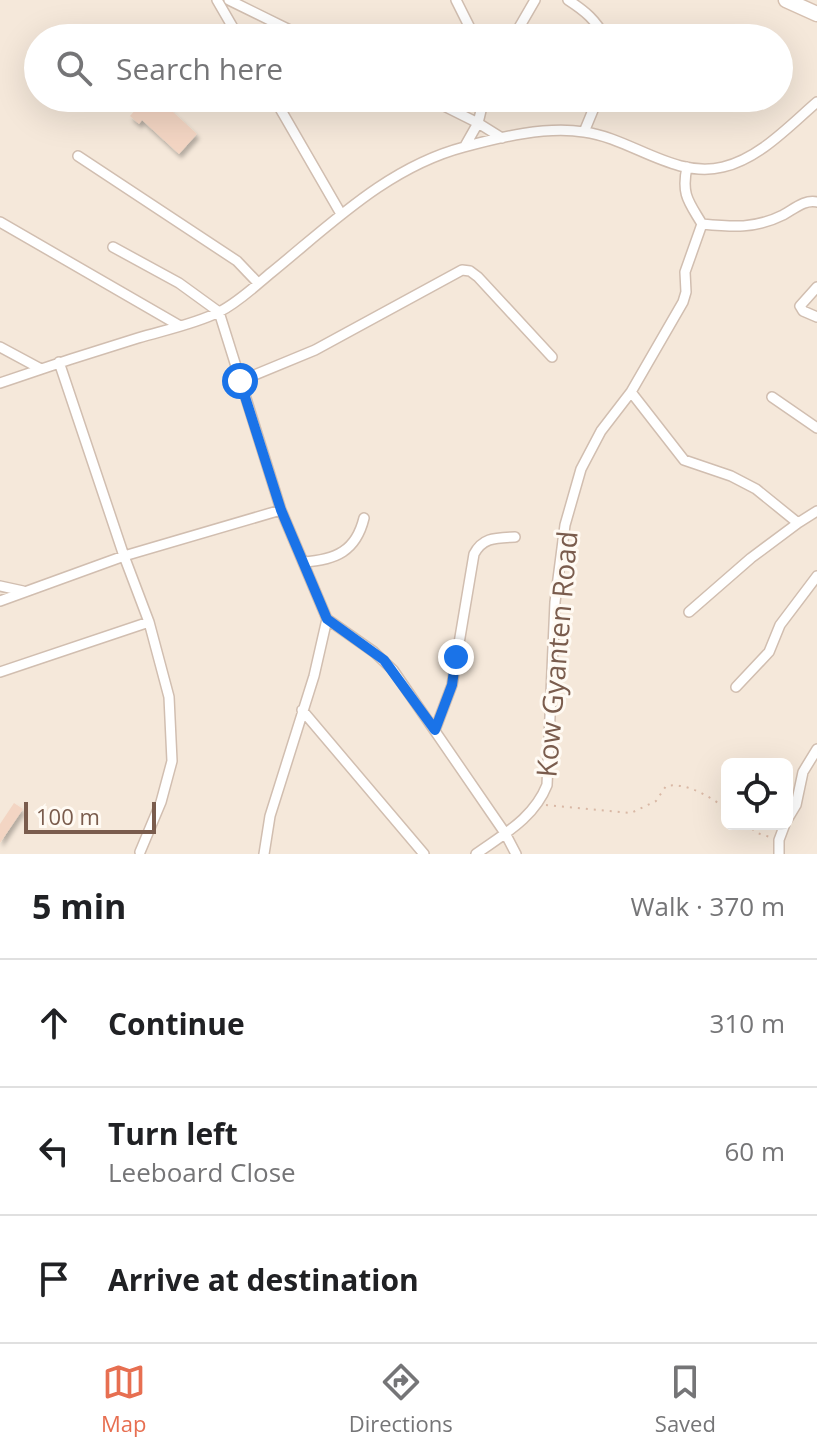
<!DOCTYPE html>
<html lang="en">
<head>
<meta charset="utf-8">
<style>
  :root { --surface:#fff; --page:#f2f2f2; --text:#202124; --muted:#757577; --line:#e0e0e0; --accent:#e76f51 }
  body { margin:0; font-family:"Open Sans",sans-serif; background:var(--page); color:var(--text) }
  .controls { position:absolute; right:24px; bottom:24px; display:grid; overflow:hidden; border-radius:12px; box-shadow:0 8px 32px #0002 }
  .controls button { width:72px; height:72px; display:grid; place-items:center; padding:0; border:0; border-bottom:2px solid var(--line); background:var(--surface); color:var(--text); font:40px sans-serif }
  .scale { position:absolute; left:24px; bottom:20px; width:132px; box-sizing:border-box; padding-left:8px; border:4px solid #7a5c4d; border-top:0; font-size:22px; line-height:28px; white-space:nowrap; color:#7a5c4d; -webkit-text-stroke:6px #fffaf3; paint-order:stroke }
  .stop { position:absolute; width:24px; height:24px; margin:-18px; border:6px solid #1a73e8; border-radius:50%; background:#fff }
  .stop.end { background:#1a73e8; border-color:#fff; box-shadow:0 2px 8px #0008 }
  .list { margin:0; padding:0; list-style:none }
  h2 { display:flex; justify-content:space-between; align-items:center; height:104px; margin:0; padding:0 32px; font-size:34px }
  h2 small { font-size:26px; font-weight:400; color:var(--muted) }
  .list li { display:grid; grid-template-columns:52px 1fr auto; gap:24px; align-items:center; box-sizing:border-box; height:128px; padding:0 32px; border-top:2px solid var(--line) }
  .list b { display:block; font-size:30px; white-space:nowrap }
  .list p { margin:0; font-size:26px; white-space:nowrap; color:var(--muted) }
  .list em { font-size:26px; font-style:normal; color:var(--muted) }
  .icon { flex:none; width:44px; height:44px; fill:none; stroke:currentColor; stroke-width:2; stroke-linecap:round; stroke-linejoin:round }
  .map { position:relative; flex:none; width:817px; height:854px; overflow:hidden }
  .search { position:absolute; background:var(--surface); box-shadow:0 8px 32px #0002; left:24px; right:24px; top:24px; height:88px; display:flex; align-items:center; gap:20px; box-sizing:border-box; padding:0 28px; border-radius:44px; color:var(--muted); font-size:30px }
  .sheet { height:488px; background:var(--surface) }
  nav { display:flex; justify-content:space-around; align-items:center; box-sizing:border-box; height:112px; border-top:2px solid var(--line); background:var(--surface); font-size:22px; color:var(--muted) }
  nav a { display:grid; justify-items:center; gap:4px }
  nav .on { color:var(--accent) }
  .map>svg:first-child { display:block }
  .residential { fill:#f5e8da; fill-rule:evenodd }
  .building { fill:#f3d5c3; filter:url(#shadow) }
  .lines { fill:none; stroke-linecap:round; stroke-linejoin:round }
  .street-casing { stroke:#d1beb0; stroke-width:12 }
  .secondary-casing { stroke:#d6c0b0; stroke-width:17 }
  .path { stroke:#d9b8a5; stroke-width:2; stroke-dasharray:2 6; stroke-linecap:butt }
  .street { stroke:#fff; stroke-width:9 }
  .secondary { stroke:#fff; stroke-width:14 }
  .route { stroke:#1a73e8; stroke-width:10 }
  .labels { text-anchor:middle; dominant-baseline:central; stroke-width:6; stroke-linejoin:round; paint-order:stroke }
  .street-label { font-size:28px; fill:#7a5c4d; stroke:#fffaf3 }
</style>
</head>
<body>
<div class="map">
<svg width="817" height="854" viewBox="0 0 817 854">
  <defs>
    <filter id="shadow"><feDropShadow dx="2.5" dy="4.5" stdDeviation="2" flood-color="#0004"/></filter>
  </defs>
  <rect width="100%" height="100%" fill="#fdf6ec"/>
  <path class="residential" d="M0 0H817V854H0ZM38 38H779V98H38ZM727 764H787V824H727Z"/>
  <path class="building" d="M146 98H164L161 101 197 134 179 154 142 120 139 124 130 116Z
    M14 803 23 809 0 843V824Z"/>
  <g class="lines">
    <defs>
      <path id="street" d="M217 0 239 38
        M229 0 306 38
        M456 0 475 38
        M568 0C585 11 596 20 605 38
        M513 38 535 0
        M274 98 341 214
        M428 98 478 123 502 138
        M584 132 598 98
        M465 146 478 123 484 98
        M78 156 237 261 258 283
        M0 222 180 326
        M702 224C733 227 755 229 783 215 794 209 805 199 817 202
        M817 287 800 306 803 311 817 317
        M0 347 41 369
        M59 362 124 556 149 622 169 697 172 761 161 802 140 852
        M240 381 315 350 462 270 470 271 478 277 552 357
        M0 383C46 367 92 352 138 338 165 330 195 324 219 312 239 302 256 285 272 272 331 224 388 167 464 147 501 137 546 126 584 132 631 138 674 179 723 167 760 158 789 126 817 102
        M631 392 683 302 686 292 685 272 702 224C689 202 681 195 687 167
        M772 397 817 428
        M281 510 327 619 374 652 393 670 505 833 516 854
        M303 562C336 560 356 551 364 518
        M0 586 23 591
        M0 601 124 556 281 510 219 312 179 283 113 247
        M689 612 751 558 798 523
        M0 672 149 622
        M736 687 769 652 780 625 817 576
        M302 710 424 854
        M435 730 452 685 474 554C483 537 496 538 515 537
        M787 820 796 805 803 772 817 749
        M264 854 270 816 314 676 327 619
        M476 854C504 834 534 818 547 785L555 602 565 525 581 469 601 431 631 392 684 460 731 476 756 489 798 523 817 511
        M779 854V840L785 824"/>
      <path id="secondary" d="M786 0 817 14"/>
    </defs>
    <use href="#street" class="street-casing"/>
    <use href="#secondary" class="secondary-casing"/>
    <path class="path" d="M546 805 631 813 656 801 666 786C687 782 710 797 727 809
      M746 824 757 833 770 837"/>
    <use href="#street" class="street"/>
    <use href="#secondary" class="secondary"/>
  </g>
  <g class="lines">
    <path class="route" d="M240 381 281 510 327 619 384 660 435 730 452 685 456 657"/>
  </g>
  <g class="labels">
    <g class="street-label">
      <text transform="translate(556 654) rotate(-85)">Kow Gyanten Road</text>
    </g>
  </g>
</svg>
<div class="controls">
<button><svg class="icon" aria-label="locate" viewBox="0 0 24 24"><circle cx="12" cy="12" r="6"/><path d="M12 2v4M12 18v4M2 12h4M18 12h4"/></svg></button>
</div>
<div class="scale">100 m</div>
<div class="stop" style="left:240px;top:381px"></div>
<div class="stop end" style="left:456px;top:657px"></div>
<div class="search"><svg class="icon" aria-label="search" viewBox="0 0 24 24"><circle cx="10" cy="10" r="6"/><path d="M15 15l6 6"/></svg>Search here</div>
</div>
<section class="sheet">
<h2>5 min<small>Walk · 370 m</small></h2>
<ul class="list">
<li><svg class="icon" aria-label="ahead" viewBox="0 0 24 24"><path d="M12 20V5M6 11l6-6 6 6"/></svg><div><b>Continue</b></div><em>310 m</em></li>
<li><svg class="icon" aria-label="left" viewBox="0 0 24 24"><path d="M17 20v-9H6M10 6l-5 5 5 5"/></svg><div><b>Turn left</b><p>Leeboard Close</p></div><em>60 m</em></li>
<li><svg class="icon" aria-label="arrive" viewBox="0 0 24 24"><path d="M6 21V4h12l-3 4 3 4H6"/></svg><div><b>Arrive at destination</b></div></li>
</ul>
</section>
<nav>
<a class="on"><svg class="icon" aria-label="map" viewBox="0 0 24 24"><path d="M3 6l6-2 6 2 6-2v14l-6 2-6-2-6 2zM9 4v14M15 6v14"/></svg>Map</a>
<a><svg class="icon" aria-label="directions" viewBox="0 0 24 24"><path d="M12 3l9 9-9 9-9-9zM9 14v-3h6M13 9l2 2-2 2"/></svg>Directions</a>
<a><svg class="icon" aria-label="saved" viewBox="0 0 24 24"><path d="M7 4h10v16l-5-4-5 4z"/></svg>Saved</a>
</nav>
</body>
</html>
